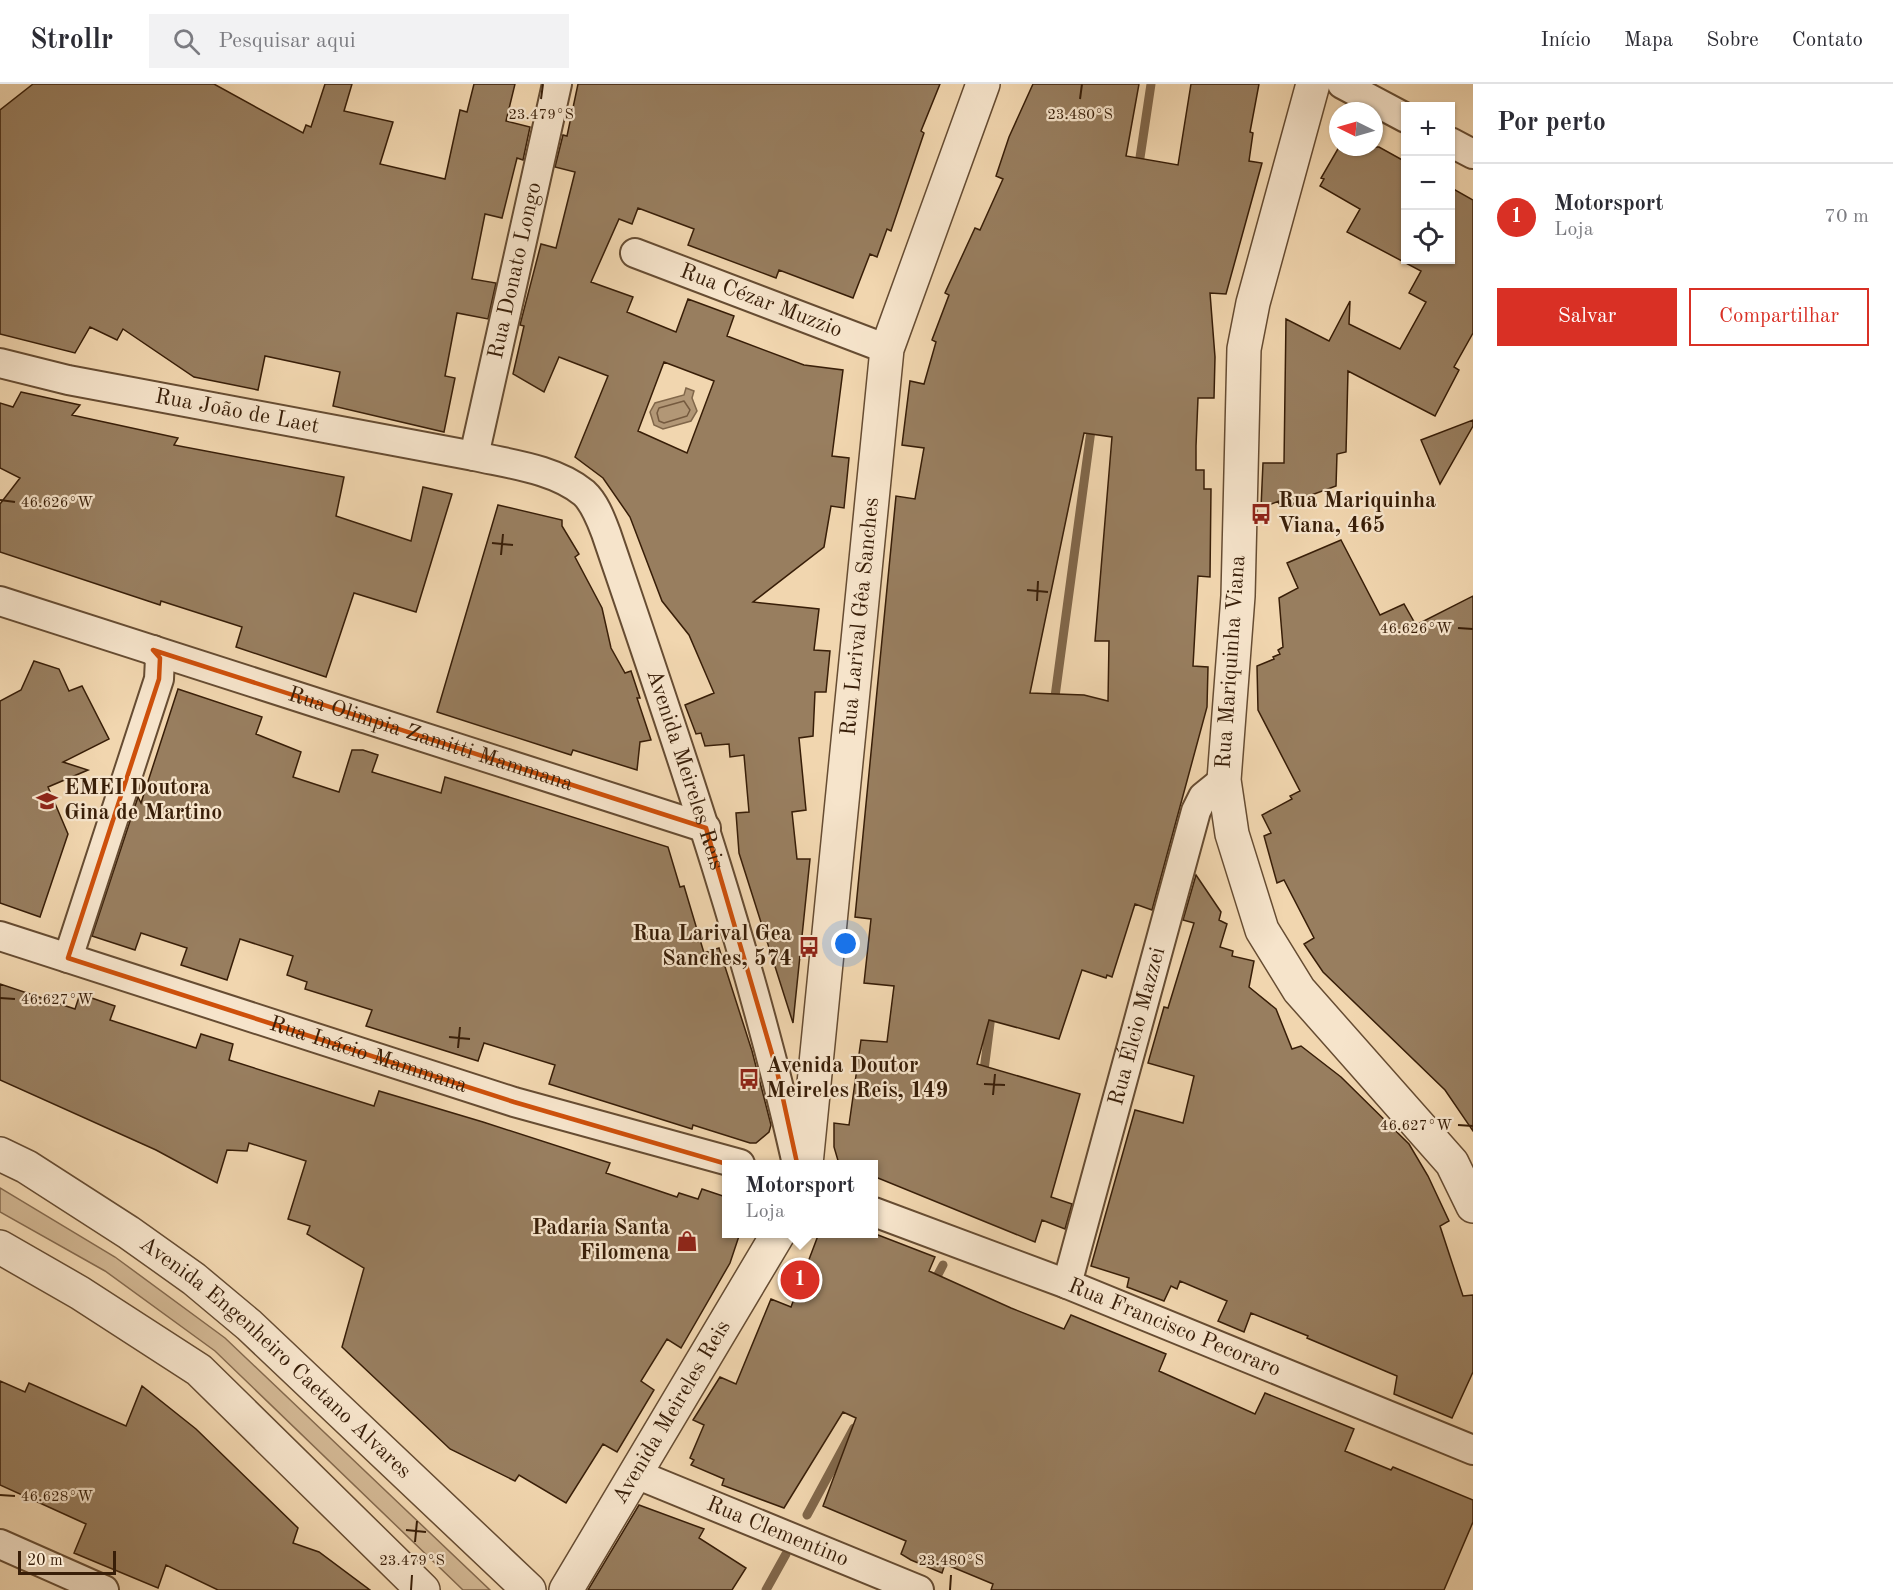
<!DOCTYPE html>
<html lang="pt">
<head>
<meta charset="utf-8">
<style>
  :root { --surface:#fff; --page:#f2f2f3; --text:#2b2b33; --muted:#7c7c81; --line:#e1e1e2; --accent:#d93025 }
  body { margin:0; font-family:"Old Standard TT",serif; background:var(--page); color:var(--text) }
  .controls { position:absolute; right:18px; top:18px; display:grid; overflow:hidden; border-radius:0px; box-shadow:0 2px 4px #0004 }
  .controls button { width:54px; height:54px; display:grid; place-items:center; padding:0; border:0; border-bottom:2px solid var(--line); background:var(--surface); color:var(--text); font:30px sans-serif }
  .compass { position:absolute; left:1329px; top:18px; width:54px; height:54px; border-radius:50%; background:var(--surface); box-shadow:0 2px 4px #0004; rotate:275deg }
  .scale { position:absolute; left:18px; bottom:15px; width:98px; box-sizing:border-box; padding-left:6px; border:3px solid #381e08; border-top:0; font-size:16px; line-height:21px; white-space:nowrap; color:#381e08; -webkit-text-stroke:4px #f6e4cb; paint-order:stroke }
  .you { position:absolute; left:846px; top:860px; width:21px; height:21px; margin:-15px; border:4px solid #fff; border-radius:50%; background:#1a73e8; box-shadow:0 0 0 9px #1a73e833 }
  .badge { display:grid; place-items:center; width:39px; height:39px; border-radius:50%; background:var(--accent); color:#fff; font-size:20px; font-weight:700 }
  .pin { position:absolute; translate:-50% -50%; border:3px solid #fff; box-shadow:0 2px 6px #0006 }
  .popup { position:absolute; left:722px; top:1076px; width:156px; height:78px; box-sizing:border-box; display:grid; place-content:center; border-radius:0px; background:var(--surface); filter:drop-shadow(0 2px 4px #0005); font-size:20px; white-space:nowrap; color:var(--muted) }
  .popup b { font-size:22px; color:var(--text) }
  .popup::after { content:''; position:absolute; left:50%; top:100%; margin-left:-12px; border:12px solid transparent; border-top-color:var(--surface) }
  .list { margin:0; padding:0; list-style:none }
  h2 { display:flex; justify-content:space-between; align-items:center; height:78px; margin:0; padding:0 24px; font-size:26px }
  h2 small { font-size:20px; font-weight:400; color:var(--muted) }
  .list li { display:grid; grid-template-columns:39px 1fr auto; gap:18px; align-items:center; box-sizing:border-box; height:108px; padding:0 24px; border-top:2px solid var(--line) }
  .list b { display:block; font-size:22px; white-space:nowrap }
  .list p { margin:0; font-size:20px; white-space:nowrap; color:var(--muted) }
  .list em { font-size:20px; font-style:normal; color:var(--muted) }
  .actions { display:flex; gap:12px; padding:18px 24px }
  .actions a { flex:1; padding:14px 0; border:2px solid var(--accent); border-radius:0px; text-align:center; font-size:21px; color:var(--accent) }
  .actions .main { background:var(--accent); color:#fff }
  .icon { flex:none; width:33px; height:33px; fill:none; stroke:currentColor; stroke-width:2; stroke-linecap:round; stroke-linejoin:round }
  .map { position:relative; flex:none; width:1473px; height:1506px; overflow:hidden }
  header { display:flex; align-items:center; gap:36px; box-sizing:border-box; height:84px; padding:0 30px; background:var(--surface); border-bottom:2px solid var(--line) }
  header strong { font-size:28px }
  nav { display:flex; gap:33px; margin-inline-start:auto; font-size:21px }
  .search { width:420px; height:54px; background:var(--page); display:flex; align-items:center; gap:15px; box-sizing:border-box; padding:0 21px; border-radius:0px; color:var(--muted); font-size:22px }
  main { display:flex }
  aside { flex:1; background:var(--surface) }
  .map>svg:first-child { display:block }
  .green { fill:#d2b793; stroke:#856a4e; stroke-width:1.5 }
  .water { fill:#b29776; stroke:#81674a; stroke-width:1.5 }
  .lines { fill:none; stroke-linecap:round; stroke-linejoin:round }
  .shore { stroke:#755a3f; stroke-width:1.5 }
  .stream { stroke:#81674a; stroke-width:9 }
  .building { fill:#987e5f; stroke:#381e08; stroke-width:1.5; fill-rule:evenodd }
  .minor-casing { stroke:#664c32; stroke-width:32 }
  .tertiary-casing { stroke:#664c32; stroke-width:36 }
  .minor { stroke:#f6e4cb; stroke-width:28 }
  .tertiary { stroke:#f6e4cb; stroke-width:33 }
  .marked { fill:none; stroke:#ce500b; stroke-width:4.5; stroke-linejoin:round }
  .ticks { fill:none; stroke:#381e08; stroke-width:2 }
  .labels { text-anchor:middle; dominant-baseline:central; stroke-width:4.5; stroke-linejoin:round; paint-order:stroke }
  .street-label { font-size:22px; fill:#381e08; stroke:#f6e4cb }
  .poi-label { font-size:22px; font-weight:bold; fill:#381e08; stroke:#f6e4cb; text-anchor:start }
  .ticks-label { font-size:15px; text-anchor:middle; fill:#381e08; stroke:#f6e4cb; stroke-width:4.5; stroke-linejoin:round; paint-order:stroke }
</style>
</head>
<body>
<header>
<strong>Strollr</strong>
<div class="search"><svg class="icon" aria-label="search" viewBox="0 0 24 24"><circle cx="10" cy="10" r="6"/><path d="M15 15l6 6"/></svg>Pesquisar aqui</div>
<nav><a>Início</a><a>Mapa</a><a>Sobre</a><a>Contato</a></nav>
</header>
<main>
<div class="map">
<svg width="1473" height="1506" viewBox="0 0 1473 1506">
  <rect width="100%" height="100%" fill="#f1d6af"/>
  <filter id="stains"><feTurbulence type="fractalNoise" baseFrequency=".00333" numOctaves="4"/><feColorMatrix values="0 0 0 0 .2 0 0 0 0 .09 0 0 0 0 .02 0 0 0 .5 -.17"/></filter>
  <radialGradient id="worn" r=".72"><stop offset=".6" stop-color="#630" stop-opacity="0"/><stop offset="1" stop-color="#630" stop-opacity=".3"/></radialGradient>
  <path class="green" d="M0 1104 115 1173 225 1254 490 1506H463L215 1267 105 1187 0 1128Z"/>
  <path class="water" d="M686 304 694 307 692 314 697 327 691 337 663 345 654 341 650 328 655 319 684 311Z"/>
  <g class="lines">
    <path class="shore" d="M684 317 690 326 687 332 664 339 659 337 657 329 659 324Z"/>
    <path class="stream" d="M1138 87 1151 0
      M1054 620 1092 339
      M983 994 992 924
      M933 1200 943 1181
      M807 1431 854 1344
      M766 1506 786 1470"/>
  </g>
  <path class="building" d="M33 0H214L303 49 306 41 311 43 325 0H352L344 27 393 38 380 80 445 95 460 26 467 28 474 0H515L506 37 530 43 523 76 517 74 502 134 485 130 472 195 496 199 488 235 457 229 445 292 455 294 444 348 333 322 340 288 265 272 258 306 194 293 123 245 117 256 90 243 75 269 0 250V26Z
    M578 0H940L921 47 924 49 891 147 887 145 877 173 870 170 853 214 779 186 776 194 688 161 694 145 638 124 632 140 619 135 591 198 633 213 627 228 676 248 688 215 734 232 727 252 804 281 843 286 832 372 849 374 844 424 831 422 824 463 753 518 819 525 814 566 830 567 826 608H815L813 652 799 654 806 726 792 728 797 775H810L793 939 739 769 736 729 749 728 744 671 730 673 729 660 705 662 701 649 696 650 685 621 714 609 689 551 662 517 630 433 603 394 575 373 608 292 559 273 544 308 513 290 524 242 520 241 541 160 556 164 575 88 555 83 563 51 567 52ZM664 278 714 297 687 369 638 347Z
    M1033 0H1139L1126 72 1178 81 1191 0H1259L1250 48 1253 49 1249 77 1262 79 1226 210 1210 209 1215 273 1214 314H1198L1196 362V386H1204V405H1211L1210 493 1198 492 1193 582 1208 583 1207 623 1152 826 1135 820 1112 893 1107 891 1106 894 1082 886 1059 955 989 936 977 980 1080 1010 1051 1113 1072 1120 1065 1145 1042 1136 1035 1158 873 1092V1080H839L834 1063V1039L849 1041 861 956 887 958 894 902 864 899 871 835 855 833 896 412 915 415 924 364 902 361 910 297 924 300 936 258 932 256 949 211 945 209 975 144 980 146 1003 95 996 92 1009 53ZM1084 349 1112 353 1095 557H1109L1108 617 1084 611 1030 609Z
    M1339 63H1379L1406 78V176H1450V103L1473 116V249L1454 283 1459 286 1435 332 1348 287 1346 368 1337 370 1336 402 1279 423V417L1261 424 1263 379H1284L1286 235 1329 257 1350 217 1349 240 1400 265 1426 218 1409 209 1421 187 1347 148 1360 125 1320 102 1324 95 1321 94Z
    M21 308 80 321 72 331 178 354 174 361 344 393 336 432 411 457 423 403 452 410 416 528 354 509 326 593 236 563 242 543 161 517 160 521 0 468V420L20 394 0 384V319L13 323Z
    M1473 336V342L1440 400 1421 356Z
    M498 421 562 436V442L579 470 575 473 602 524 611 564 625 589 631 587 640 614H637L651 656 640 658 637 686 573 666 571 671 437 628Z
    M1341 456 1380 531 1404 520 1416 541 1473 512V1047L1445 1006 1323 888 1304 860 1314 854 1284 796 1277 799 1264 752 1271 749 1262 731 1292 715 1290 712 1300 707 1258 626 1257 582 1274 575 1273 573 1280 570 1278 566 1283 563 1279 514 1298 504 1287 479Z
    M34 577 59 585 69 607 82 602 109 655 63 678 88 686 48 703 68 750 40 833 0 819V617L21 606Z
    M178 605 262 633 256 650 301 668 293 693 339 708 352 666H363L378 671 372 688 441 709 445 693 668 763 680 803 684 802 704 869 719 864 752 967 771 1041 769 1048 756 1059H750L693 1041 692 1045 549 1000 555 981 484 959 478 977 366 942 372 926 305 905 307 898 287 891 293 872 240 855 227 896 181 881 187 864 141 849 135 866 92 852 138 713 141 719Z
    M1196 791 1221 828 1219 836 1227 840 1220 863 1233 867 1232 872 1254 877 1249 903 1276 925 1292 965 1301 962 1341 993 1409 1060 1428 1092 1449 1137 1440 1142 1463 1212 1473 1211V1288L1452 1334 1394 1310 1397 1292 1307 1254 1308 1252 1251 1229 1244 1248 1218 1237 1227 1217 1180 1197 1177 1205 1171 1202 1164 1217 1127 1203 1129 1194 1091 1182 1135 1026 1183 1039 1194 992 1148 979 1164 923 1168 924 1194 839 1183 836Z
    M0 900 75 925 80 910 115 922 110 936 196 964 201 950 233 960 229 976 374 1022 379 1007 483 1038 610 1079 606 1089 677 1113 679 1109 698 1115 702 1105 726 1113V1149H740L730 1179 681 1264 667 1255 641 1297 654 1306 617 1368 603 1360 566 1419 519 1391 515 1397 450 1365 342 1263 364 1184 307 1150 310 1142 288 1135 306 1077 249 1059 247 1067 227 1066 217 1099 156 1066 0 996Z
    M819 1149H873L935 1173 929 1187 1011 1224 1064 1245 1071 1231 1166 1270 1159 1287 1255 1330 1265 1309 1354 1345 1345 1367 1391 1386 1393 1383 1473 1416V1438L1444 1506H991L993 1500 945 1480 942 1489 911 1476 901 1470 906 1457 823 1422 856 1334 843 1328 784 1424 722 1401 724 1395 691 1381 694 1376 690 1374 704 1341 693 1336 720 1293 736 1300 771 1215 791 1223Z
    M0 1297 25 1308 29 1299 126 1342 142 1302 196 1345 298 1444 293 1459 319 1468 370 1506H218L166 1481 158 1504 74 1469 86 1440 0 1401Z
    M639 1421 704 1445 699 1454 746 1484 732 1506H588Z"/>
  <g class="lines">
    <defs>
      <g id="minor">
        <path d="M1342 0 1406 34"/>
        <path d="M1450 58 1473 70"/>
        <path id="s1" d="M635 169 887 265"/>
        <path id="s2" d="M0 279 68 296 474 372C510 380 555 385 584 409 595 419 601 436 606 449 677 658 749 865 797 1080"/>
        <path id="s3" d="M474 372 557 0"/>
        <path id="s4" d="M0 517 706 744"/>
        <path id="s5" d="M0 852 514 1018 740 1080"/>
        <path d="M68 874 159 595 160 574 153 566"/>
        <path id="s6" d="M874 1128 1067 1200 1473 1366"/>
        <path id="s7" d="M1067 1200 1196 727 1203 713 1224 696"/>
        <path id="s8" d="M636 1390 919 1506"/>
        <path d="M0 1460 104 1506"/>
      </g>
      <g id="tertiary">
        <path d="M1313 0 1253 219 1244 265 1238 512 1224 696 1232 750 1262 846 1299 906 1452 1079 1473 1122"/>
        <path id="s9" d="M0 1070 27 1083 128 1148 194 1195 249 1241 529 1506"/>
        <path id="s10" d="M806 1080 887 265 983 0"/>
        <path d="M0 1163 80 1209 199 1286 423 1506"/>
        <path id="s11" d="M566 1506 778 1150"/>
      </g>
    </defs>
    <use href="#minor" class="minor-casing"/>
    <use href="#tertiary" class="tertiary-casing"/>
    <use href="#minor" class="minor"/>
    <use href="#tertiary" class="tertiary"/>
  </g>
  <path class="marked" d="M153 566 706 744 777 987 802 1102 514 1018 68 874 159 595 160 574Z"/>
  <path class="ticks" d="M541 15 543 0M1080 15 1082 0M0 416 15 418M492 459 513 461M501 471 503 450M1027 506 1048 508M1037 517 1038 497M1458 544 1473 545M0 914 15 915M449 953 470 955M458 964 460 943M984 1000 1005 1001M993 1011 995 990M1458 1041 1473 1042M0 1411 15 1412M406 1446 426 1448M415 1458 417 1437M411 1506 412 1491M950 1506 951 1491"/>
  <defs>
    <symbol id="bus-bare" viewBox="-9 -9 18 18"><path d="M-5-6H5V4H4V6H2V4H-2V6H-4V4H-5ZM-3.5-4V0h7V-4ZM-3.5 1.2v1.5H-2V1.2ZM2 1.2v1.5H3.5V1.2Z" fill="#8f2418" stroke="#f6e4cb" stroke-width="2.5" paint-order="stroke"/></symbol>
    <symbol id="school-bare" viewBox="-9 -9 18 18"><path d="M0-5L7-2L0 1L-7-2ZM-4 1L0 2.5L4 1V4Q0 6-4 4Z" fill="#8f2418" stroke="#f6e4cb" stroke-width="2.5" paint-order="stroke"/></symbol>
    <symbol id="shop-bare" viewBox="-9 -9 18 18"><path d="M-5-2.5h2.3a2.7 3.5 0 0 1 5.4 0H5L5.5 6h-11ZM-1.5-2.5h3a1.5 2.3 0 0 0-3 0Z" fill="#8f2418" stroke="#f6e4cb" stroke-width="2.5" paint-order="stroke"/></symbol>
  </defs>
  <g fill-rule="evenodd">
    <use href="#bus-bare" x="1246" y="415" width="30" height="30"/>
    <use href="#school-bare" x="32" y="702" width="30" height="30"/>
    <use href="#bus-bare" x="794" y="848" width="30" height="30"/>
    <use href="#bus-bare" x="734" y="980" width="30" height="30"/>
    <use href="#shop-bare" x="672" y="1142" width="30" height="30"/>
  </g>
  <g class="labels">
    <g class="street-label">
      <text stroke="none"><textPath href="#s3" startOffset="190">Rua Donato Longo</textPath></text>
      <text stroke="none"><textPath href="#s1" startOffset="135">Rua Cézar Muzzio</textPath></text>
      <text stroke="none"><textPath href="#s2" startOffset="242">Rua João de Laet</textPath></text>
      <text stroke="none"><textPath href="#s10" startOffset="550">Rua Larival Gêa Sanches</textPath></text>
      <text transform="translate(1231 578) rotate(-86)">Rua Mariquinha Viana</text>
      <text stroke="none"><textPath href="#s4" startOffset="452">Rua Olimpia Zamitti Mammana</textPath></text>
      <text stroke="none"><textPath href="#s2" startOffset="896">Avenida Meireles Reis</textPath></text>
      <text stroke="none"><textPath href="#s7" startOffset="267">Rua Élcio Mazzei</textPath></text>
      <text stroke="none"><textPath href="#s5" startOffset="387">Rua Inácio Mammana</textPath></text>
      <text stroke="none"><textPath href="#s6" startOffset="322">Rua Francisco Pecoraro</textPath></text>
      <text stroke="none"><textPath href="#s9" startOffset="344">Avenida Engenheiro Caetano Alvares</textPath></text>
      <text stroke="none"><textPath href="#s11" startOffset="207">Avenida Meireles Reis</textPath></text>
      <text stroke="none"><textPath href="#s8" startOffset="153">Rua Clementino</textPath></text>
    </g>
    <g class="poi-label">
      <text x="1278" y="417">Rua Mariquinha<tspan x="1278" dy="25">Viana, 465</tspan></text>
      <text x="64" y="704">EMEI Doutora<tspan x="64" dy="25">Gina de Martino</tspan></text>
      <text x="792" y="850" text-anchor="end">Rua Larival Gea<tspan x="792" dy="25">Sanches, 574</tspan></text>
      <text x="766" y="982">Avenida Doutor<tspan x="766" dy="25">Meireles Reis, 149</tspan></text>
      <text x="670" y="1144" text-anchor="end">Padaria Santa<tspan x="670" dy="25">Filomena</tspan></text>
    </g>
  </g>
  <g class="ticks-label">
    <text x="541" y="35">23.479°S</text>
    <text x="1080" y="35">23.480°S</text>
    <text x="57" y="423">46.626°W</text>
    <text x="1416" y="549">46.626°W</text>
    <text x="57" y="920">46.627°W</text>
    <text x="1416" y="1046">46.627°W</text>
    <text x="57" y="1417">46.628°W</text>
    <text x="412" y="1481">23.479°S</text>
    <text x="951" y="1481">23.480°S</text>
  </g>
  <rect width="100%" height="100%" filter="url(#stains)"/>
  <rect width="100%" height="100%" fill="url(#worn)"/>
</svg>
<div class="controls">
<button>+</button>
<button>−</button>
<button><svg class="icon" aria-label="locate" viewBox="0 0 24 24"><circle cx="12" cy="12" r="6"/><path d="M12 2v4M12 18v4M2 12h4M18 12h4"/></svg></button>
</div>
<svg class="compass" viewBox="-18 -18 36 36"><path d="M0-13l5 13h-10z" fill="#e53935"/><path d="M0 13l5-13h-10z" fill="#7c7c81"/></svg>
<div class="scale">20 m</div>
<div class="you"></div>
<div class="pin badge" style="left:800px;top:1196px">1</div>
<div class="popup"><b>Motorsport</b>Loja</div>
</div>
<aside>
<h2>Por perto<small></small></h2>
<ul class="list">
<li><span class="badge">1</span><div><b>Motorsport</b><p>Loja</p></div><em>70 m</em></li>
</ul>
<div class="actions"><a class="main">Salvar</a><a>Compartilhar</a></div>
</aside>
</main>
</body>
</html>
